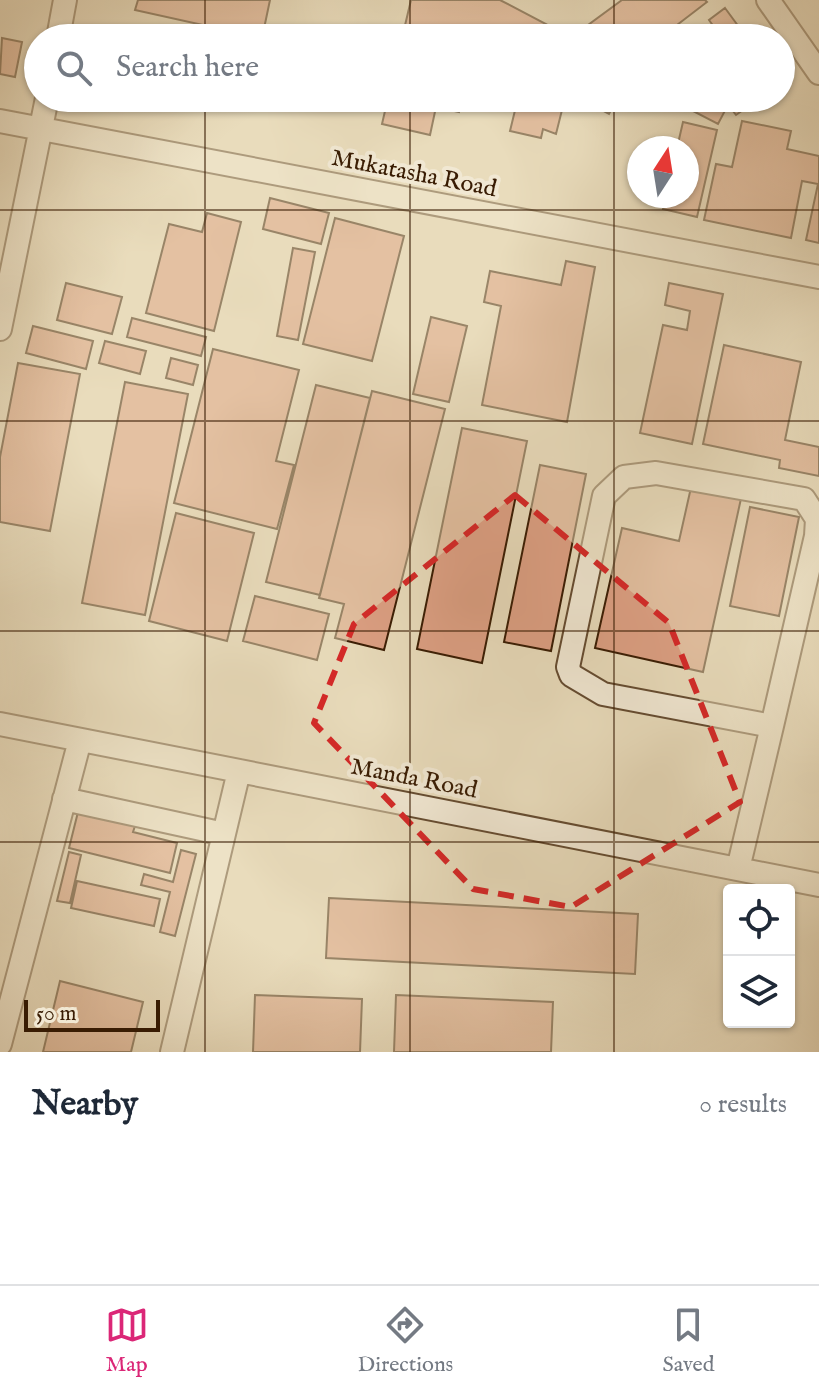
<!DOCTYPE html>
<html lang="en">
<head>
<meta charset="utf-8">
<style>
  :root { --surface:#fff; --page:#f6f6f7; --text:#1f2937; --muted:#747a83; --line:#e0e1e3; --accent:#db2777 }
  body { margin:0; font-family:"IM FELL English",serif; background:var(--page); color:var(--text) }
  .controls { position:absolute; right:24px; bottom:24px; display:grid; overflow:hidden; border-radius:8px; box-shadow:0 2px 6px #0004 }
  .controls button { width:72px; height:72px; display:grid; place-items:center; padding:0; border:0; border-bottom:2px solid var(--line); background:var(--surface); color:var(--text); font:40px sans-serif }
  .compass { position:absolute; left:627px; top:136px; width:72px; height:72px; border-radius:50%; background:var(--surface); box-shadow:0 2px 6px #0004; rotate:12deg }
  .scale { position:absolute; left:24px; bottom:20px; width:136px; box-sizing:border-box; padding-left:8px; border:4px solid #391c03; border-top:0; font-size:22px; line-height:28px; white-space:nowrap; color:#391c03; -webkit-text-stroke:6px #f1e8d3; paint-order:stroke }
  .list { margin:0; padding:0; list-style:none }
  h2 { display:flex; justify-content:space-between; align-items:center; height:104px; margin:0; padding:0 32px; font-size:34px }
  h2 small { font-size:26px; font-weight:400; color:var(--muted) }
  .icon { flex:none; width:44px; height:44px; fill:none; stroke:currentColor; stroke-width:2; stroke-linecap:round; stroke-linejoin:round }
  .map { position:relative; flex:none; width:819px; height:1052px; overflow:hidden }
  .search { position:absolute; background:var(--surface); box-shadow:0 2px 6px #0004; left:24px; right:24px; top:24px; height:88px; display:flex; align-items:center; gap:20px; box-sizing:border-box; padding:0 28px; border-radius:44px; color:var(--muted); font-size:30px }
  .sheet { height:232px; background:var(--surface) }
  nav { display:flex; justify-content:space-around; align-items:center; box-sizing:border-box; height:112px; border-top:2px solid var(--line); background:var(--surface); font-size:22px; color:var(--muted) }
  nav a { display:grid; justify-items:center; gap:4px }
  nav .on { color:var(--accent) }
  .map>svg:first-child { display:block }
  .building { fill:#dda084; stroke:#391c03; stroke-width:2 }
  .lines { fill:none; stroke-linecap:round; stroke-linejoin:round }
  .minor-casing { stroke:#654c31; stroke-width:26 }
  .minor { stroke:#f1e8d3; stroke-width:22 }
  .marked { fill:none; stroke:#d62828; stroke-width:6; stroke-dasharray:16 10; stroke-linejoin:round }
  .grid { fill:none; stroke:#391c03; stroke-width:2; stroke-opacity:0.55 }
  .labels { text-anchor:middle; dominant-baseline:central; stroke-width:8; stroke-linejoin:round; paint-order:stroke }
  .street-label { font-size:24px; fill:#391c03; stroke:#f1e8d3 }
</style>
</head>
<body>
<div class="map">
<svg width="819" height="1052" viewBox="0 0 819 1052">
  <rect width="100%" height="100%" fill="#e9dcbc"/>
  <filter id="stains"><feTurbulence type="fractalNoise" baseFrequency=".0025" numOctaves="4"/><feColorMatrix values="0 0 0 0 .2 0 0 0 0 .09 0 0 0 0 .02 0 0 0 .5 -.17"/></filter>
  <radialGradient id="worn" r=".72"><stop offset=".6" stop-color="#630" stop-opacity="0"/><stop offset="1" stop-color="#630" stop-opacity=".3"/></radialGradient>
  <path class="building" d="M138 0H270L262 38 135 10Z
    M411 0H500L563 33 562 38H402Z
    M622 0H705L707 2 660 38H592L584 28Z
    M725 8 747 38H722L709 20Z
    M2 38 22 42 15 77 0 74Z
    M388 98H462L459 112 436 107 430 135 382 124Z
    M518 98H561L564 102 556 134 543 129 541 138 510 131Z
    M579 98H617L609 114Z
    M668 98H724L730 101 718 124Z
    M723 98H760L736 115Z
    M742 121 791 131 787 149 819 156V243L806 240 818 184 802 181 791 238 704 220 716 164 732 167Z
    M683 122 717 130 697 217 663 209 666 196H687V148H677Z
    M270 198 329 213 321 244 263 229Z
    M207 213 241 222 214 331 146 313 169 224 202 232Z
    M335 218 404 236 372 361 303 344Z
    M293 248 315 252 298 340 277 336Z
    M566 261 595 267 567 422 482 405 501 306 484 302 490 271 561 285Z
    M66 283 122 297 112 334 57 320Z
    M669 283 723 294 692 444 640 433 663 325 687 330 690 311 665 305Z
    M431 317 467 326 449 402 413 394Z
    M132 318 206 337 201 356 127 337Z
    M33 326 93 341 86 369 26 353Z
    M105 341 146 351 140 374 99 363Z
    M724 345 801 362 785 440 819 447V476L779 468 780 460 703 444Z
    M213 349 299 370 276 461 294 465 277 529 174 503Z
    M171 358 198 365 193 385 166 378Z
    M18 363 80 374 50 531 0 522V457Z
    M125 382 188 394 145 615 82 603Z
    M316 385 370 398 320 595 266 582Z
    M372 391 445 409 384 650 335 638 344 604 319 598Z
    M462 428 527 441 482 663 417 649Z
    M540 465 586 474 551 651 504 642Z
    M692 483 742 494 703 672 595 648 622 528 679 541Z
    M750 507 799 517 779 616 730 606Z
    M176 513 254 533 227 641 149 621Z
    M255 596 329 614 317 660 243 641Z
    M78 812 135 826 133 832 177 843 170 873 69 848Z
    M181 850 196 854 175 936 160 932 170 892 141 885 144 874 173 882Z
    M69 852 81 855 70 903 57 901Z
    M77 881 160 899 154 926 71 908Z
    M329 898 638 914 635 974 326 958Z
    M60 981 143 1002 131 1052H43Z
    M255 995 362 999 360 1052H253Z
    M396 995 553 1002 551 1052H394Z"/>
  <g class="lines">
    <defs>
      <path id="minor" d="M768 0 819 73
        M58 38 65 0
        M0 121 819 277
        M0 329 47 98
        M0 724 819 885
        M64 799 224 834
        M738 869 772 726 816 536 817 519 804 499 656 473 624 477 604 496 568 667 571 675 603 694 772 726
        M0 1044 80 740
        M172 1052 239 771"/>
    </defs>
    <use href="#minor" class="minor-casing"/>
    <use href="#minor" class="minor"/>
  </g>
  <path d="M0 0H819V1052H0ZM515 495 669 623 740 802 571 907 473 889 314 723 354 624Z" fill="#e9dcbc" fill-opacity=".55" fill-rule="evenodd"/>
  <path class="marked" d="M515 495 669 623 740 802 571 907 473 889 314 723 354 624Z"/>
  <path class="grid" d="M205 0V38M410 0V38M614 0V38M205 98V1052M410 98V1052M614 98V1052M0 210H819M0 421H819M0 631H819M0 842H819"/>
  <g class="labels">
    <g class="street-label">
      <text transform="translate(414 174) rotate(11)">Mukatasha Road</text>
      <text transform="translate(414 779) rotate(11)">Manda Road</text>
    </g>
  </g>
  <rect width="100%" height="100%" filter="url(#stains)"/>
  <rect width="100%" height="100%" fill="url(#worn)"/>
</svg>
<div class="controls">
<button><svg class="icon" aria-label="locate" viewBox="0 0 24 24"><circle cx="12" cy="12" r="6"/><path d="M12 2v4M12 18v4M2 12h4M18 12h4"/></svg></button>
<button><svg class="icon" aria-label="layers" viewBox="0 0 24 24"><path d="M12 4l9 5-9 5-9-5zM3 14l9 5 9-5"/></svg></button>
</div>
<svg class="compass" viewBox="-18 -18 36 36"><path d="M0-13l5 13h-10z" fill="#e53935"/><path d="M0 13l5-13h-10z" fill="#747a83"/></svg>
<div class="scale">50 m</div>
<div class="search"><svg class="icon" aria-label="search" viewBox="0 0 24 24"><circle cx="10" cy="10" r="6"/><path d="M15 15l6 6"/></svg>Search here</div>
</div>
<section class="sheet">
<h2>Nearby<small>0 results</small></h2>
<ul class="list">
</ul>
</section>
<nav>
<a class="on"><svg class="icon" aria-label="map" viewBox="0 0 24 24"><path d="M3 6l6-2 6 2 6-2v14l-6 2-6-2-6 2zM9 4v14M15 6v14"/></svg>Map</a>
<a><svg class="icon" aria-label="directions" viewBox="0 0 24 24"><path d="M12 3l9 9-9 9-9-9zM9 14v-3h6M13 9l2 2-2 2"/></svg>Directions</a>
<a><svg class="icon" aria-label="saved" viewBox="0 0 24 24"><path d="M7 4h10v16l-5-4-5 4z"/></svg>Saved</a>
</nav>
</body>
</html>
